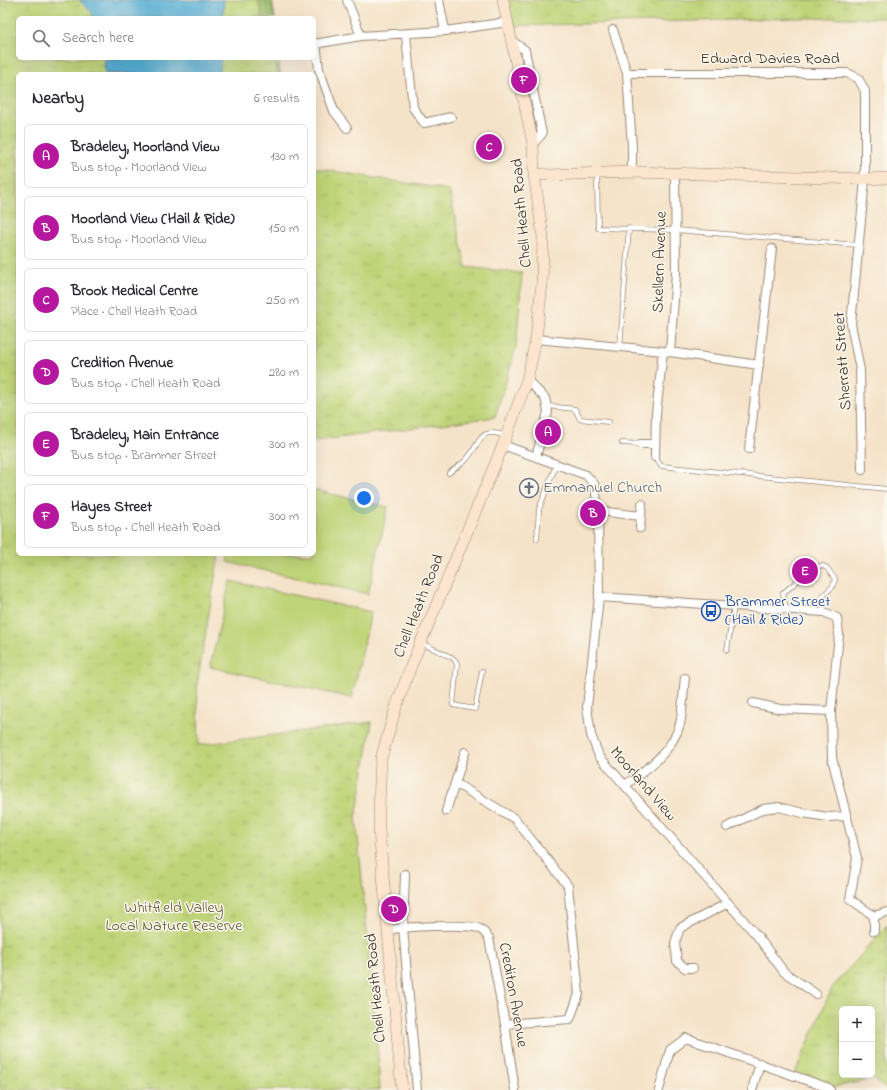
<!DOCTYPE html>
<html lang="en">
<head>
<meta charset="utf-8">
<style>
  :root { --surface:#fff; --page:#f2f2f3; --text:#2b2b33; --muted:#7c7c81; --line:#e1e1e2; --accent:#b5179e }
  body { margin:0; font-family:"Indie Flower",sans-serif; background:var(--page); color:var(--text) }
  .controls { position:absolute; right:12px; bottom:12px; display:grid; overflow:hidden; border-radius:6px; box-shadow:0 4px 16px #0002 }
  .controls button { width:36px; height:36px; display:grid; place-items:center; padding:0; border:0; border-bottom:1px solid var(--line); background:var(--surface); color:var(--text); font:20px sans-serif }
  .you { position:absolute; left:364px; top:498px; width:14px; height:14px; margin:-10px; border:3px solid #fff; border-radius:50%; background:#1a73e8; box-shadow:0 0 0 6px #1a73e833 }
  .badge { display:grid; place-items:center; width:26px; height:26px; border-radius:50%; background:var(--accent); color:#fff; font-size:13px; font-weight:700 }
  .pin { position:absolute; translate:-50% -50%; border:2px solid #fff; box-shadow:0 1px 4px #0006 }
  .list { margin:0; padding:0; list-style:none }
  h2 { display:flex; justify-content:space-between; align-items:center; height:52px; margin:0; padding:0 16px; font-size:17px }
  h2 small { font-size:13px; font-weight:400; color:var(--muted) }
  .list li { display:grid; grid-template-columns:26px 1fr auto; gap:12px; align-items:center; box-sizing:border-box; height:64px; margin:0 8px 8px; padding:0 8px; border:1px solid var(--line); border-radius:6px }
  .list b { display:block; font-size:15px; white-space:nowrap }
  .list p { margin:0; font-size:13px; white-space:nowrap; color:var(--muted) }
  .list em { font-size:13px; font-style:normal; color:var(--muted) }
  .icon { flex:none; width:22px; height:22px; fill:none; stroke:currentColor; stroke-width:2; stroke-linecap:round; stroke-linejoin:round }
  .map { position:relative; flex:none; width:887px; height:1090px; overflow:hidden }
  .search { position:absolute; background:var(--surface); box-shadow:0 4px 16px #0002; left:16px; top:16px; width:300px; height:44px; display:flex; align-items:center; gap:10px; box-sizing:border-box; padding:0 14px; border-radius:6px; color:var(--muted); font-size:15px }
  .panel { position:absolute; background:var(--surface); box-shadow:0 4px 16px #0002; left:16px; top:72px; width:300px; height:484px; border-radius:6px }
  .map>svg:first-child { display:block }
  .forest { fill:url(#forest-crowns); stroke:#697043 }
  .park { fill:url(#park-tufts); stroke:#7d7f4b; fill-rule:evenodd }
  .garden { fill:#bfd478; stroke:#7d7f4b }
  .water { fill:#57aed4; stroke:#496c79 }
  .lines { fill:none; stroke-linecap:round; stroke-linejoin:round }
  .lane-casing { stroke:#988674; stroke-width:5.5 }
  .street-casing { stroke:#988674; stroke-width:10 }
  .secondary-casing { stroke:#988674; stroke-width:12 }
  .lane { stroke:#fff; stroke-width:4 }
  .street { stroke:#fff; stroke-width:8 }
  .secondary { stroke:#fce5cf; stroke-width:11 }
  .labels { text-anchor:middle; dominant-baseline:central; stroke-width:3; stroke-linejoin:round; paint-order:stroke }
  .street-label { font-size:16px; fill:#3b2a1e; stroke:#fbf7ec }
  .worship-label { font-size:16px; fill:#5b616d; stroke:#fbf7ec; text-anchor:start }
  .transit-label { font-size:16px; fill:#164399; stroke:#fbf7ec; text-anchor:start }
  .park-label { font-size:16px; fill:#5c5434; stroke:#fbf7ec }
</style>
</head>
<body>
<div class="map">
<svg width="887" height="1090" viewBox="0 0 887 1090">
  <defs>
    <pattern id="forest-crowns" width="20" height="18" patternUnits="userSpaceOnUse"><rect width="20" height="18" fill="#97b668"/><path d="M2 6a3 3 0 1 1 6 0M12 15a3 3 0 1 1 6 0" fill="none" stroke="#7c9455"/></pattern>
    <pattern id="park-tufts" width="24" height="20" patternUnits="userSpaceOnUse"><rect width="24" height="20" fill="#bfd478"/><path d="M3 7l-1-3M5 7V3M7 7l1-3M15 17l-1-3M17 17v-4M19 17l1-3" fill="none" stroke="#a5b667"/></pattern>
  </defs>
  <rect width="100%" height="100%" fill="#fbf7ec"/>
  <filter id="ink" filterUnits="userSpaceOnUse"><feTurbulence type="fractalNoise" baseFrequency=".025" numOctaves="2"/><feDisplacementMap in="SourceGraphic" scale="8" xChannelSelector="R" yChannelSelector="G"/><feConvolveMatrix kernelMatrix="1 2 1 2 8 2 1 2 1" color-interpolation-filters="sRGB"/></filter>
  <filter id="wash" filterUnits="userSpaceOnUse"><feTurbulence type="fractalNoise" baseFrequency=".012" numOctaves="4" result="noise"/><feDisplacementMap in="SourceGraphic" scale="16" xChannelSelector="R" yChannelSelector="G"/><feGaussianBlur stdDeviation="0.9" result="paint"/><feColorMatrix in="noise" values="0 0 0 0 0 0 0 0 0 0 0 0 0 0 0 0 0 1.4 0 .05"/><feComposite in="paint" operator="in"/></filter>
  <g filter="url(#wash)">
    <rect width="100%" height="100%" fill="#f5e3c9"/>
    <path class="forest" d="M254 0H272L275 18H255Z
      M259 58H280L279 68 281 74H260Z"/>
    <path class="park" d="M0 0H258L262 18H18V58H273L278 74H18V554H219L197 684 199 745 372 722 356 818 376 1025 380 1090H0Z
      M505 0H887V18H802L509 26Z
      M314 168 449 190 466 267 522 273 516 348 495 417 314 441Z
      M887 925V1090L874 1079 829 1088 794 1075 832 988ZM842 1009H872V1075H842Z"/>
    <path class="garden" d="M314 490 388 507 368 594 227 562 229 554H314Z
      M230 581 371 612 352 698 210 667Z"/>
    <path class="water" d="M79 0H224L223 18H93L92 13Z
      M104 58H221L220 73 105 74Z"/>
  </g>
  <g filter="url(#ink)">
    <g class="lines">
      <defs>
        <path id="lane" d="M597 174 598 228 676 230 859 245
          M620 347 629 228
          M547 406 575 409 580 419 609 422
          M622 443 640 444
          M655 457 661 466 887 489
          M449 473C454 469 460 465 465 461 481 445 477 425 506 436
          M537 539 539 509 556 465
          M786 609 783 593 816 566H823L827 568 835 579 833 586 822 597 824 612
          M421 643 451 657 455 660 457 664 453 705 475 709 482 671
          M727 650 734 606"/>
        <path id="street" d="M347 0 361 36
          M439 0 445 31
          M613 30 627 73
          M406 35 413 108 424 123 451 117
          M512 41 525 50 542 134 533 144
          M316 43 319 69 334 111 347 128
          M314 44 361 36 445 31 508 22
          M632 172V147L627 73H847L858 78 865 91V179L851 324 860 370 862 470
          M536 339 663 351 759 365
          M670 352 676 273 675 173
          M527 380 545 398 548 412 536 457
          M640 444H655
          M503 445 586 475 595 485 598 511 599 597 587 707 591 735 599 756 758 937 784 972 816 994
          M749 449 772 249
          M655 457 656 414 663 351
          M598 511 641 516
          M640 528 642 504
          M599 597 824 612 837 618 839 635 831 711 832 758 857 858 850 899 874 916
          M753 703 780 709 831 711
          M455 783 515 819 568 886 579 994 570 1019 505 1024
          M625 785C647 769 672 752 680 724 683 711 683 692 685 678
          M446 811 465 752
          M727 827 763 809 779 807 803 813 828 817 847 816
          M405 874 403 927 417 1090
          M874 916V931
          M874 916 887 912
          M387 930C403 927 467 923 480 929 483 930 486 935 489 938L505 1024 515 1090
          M693 968H685L677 961 675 943 680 928 728 903
          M659 1090 670 1050 686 1038 829 1088 830 1090
          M752 1090 760 1063"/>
        <path id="secondary" d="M534 174 550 175 632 172 865 179 887 178
          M402 1090 379 830V804L381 759 396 707 411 666 503 445 527 380 536 339 542 284 543 237 534 174 533 144 503 0"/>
      </defs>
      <use href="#lane" class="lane-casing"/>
      <use href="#street" class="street-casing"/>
      <use href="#secondary" class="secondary-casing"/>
      <use href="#lane" class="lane"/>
      <use href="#street" class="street"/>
      <use href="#secondary" class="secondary"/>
    </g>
  </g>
  <defs>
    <symbol id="church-ring" viewBox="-11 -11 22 22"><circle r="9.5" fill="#fbf7ec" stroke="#6b7280" stroke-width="1.5"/><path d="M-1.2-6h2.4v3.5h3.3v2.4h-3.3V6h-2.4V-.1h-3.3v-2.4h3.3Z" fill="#6b7280"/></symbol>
    <symbol id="bus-ring" viewBox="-11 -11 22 22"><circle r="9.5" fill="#fbf7ec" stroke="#1a4fb4" stroke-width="1.5"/><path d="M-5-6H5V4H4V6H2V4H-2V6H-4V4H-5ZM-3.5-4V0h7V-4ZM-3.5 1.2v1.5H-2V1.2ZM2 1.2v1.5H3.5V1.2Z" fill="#1a4fb4"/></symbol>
  </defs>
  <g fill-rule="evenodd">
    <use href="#church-ring" x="518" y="477" width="22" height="22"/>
    <use href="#bus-ring" x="700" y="600" width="22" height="22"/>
  </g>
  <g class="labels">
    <g class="street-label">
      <text x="770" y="59">Edward Davies Road</text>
      <text transform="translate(522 213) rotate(-95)">Chell Heath Road</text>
      <text transform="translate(660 262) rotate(-88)">Skellern Avenue</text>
      <text transform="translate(843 361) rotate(-94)">Sherratt Street</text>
      <text transform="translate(419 606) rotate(-68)">Chell Heath Road</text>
      <text transform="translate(643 784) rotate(49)">Moorland View</text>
      <text transform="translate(376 988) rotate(-95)">Chell Heath Road</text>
      <text transform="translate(513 995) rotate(80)">Crediton Avenue</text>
    </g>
    <g class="worship-label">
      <text x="543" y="488">Emmanuel Church</text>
    </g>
    <g class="transit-label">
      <text x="725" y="602">Brammer Street<tspan x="725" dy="18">(Hail &amp; Ride)</tspan></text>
    </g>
    <g class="park-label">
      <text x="174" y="908">Whitfield Valley<tspan x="174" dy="18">Local Nature Reserve</tspan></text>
    </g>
  </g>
</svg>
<div class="controls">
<button>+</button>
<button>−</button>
</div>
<div class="you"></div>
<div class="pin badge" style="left:548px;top:432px">A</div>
<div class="pin badge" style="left:593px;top:513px">B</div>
<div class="pin badge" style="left:489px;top:147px">C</div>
<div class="pin badge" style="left:394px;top:909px">D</div>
<div class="pin badge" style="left:805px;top:571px">E</div>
<div class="pin badge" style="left:524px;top:80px">F</div>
<div class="search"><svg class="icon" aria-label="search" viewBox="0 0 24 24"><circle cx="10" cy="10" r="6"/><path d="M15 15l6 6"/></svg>Search here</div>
<section class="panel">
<h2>Nearby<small>6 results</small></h2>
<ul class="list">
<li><span class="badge">A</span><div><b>Bradeley, Moorland View</b><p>Bus stop · Moorland View</p></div><em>130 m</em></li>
<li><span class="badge">B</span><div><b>Moorland View (Hail &amp; Ride)</b><p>Bus stop · Moorland View</p></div><em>150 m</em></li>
<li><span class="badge">C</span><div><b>Brook Medical Centre</b><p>Place · Chell Heath Road</p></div><em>250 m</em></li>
<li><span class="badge">D</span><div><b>Credition Avenue</b><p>Bus stop · Chell Heath Road</p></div><em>280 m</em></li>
<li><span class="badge">E</span><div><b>Bradeley, Main Entrance</b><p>Bus stop · Brammer Street</p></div><em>300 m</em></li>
<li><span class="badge">F</span><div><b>Hayes Street</b><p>Bus stop · Chell Heath Road</p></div><em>300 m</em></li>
</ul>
</section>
</div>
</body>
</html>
